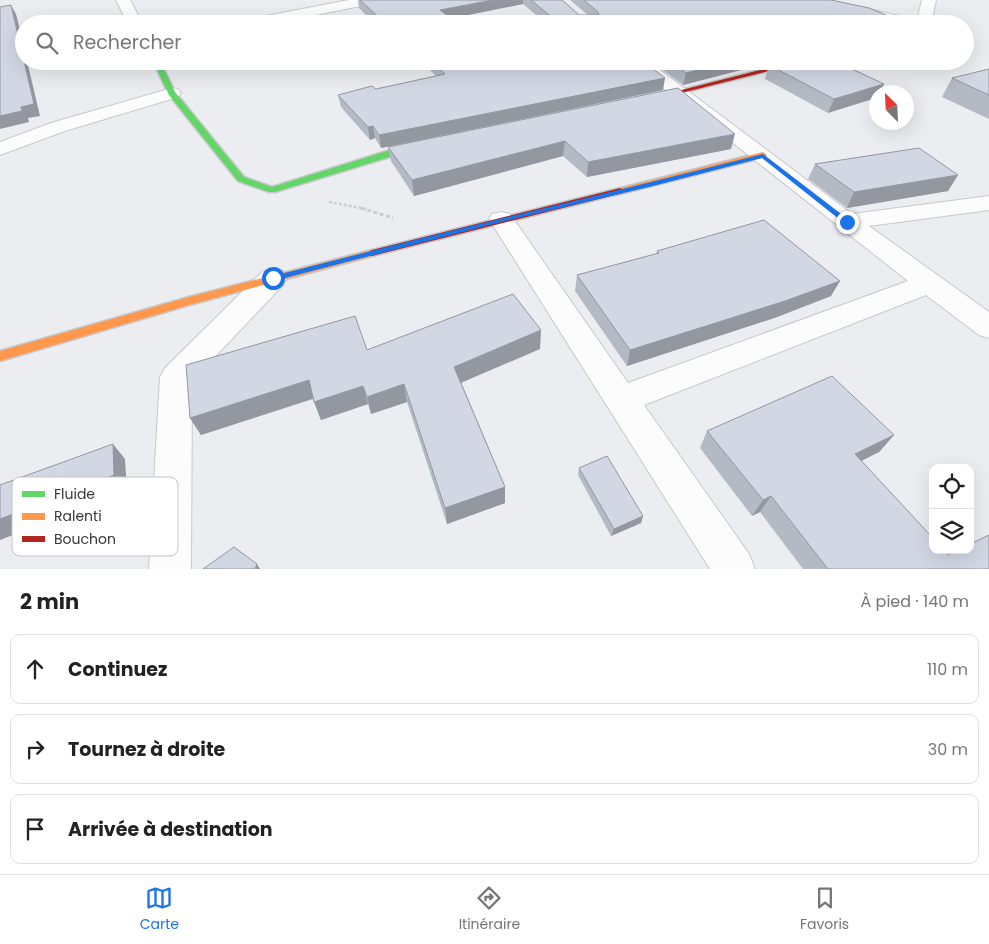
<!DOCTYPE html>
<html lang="fr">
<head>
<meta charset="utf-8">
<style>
  :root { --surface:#fff; --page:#f6f6f6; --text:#222; --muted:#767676; --line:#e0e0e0; --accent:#1a73e8 }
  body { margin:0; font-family:Poppins,sans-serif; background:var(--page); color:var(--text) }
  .controls { position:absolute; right:15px; bottom:15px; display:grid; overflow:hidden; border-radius:10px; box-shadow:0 5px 20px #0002 }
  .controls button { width:45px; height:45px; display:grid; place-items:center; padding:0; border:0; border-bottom:1px solid var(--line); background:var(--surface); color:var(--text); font:25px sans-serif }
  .compass { position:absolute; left:869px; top:85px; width:45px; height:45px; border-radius:50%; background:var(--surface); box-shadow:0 5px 20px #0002; rotate:336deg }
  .stop { position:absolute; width:15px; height:15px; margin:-11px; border:4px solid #1a73e8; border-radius:50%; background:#fff }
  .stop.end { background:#1a73e8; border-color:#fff; box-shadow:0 1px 5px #0008 }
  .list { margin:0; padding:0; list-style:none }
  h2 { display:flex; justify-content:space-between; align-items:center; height:65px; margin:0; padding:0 20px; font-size:21px }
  h2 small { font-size:16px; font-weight:400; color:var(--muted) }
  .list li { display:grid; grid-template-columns:32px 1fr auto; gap:15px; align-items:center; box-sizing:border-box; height:70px; margin:0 10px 10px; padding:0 10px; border:1px solid var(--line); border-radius:10px }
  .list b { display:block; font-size:19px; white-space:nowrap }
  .list em { font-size:16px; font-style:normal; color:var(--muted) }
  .icon { flex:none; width:28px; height:28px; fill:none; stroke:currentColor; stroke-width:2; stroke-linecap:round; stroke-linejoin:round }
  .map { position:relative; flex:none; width:989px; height:569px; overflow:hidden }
  .search { position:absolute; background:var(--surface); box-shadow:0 5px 20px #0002; left:15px; right:15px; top:15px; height:55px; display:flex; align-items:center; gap:12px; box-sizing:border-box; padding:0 18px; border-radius:28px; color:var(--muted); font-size:19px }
  .sheet { height:305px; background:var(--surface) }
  nav { display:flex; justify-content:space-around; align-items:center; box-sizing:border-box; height:70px; border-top:1px solid var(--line); background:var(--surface); font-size:14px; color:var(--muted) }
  nav a { display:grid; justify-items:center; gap:2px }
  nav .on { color:var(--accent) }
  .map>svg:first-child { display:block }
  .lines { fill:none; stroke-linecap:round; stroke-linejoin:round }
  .street-casing { stroke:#c7c8cb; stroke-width:2 }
  .fast-casing { stroke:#c7c8cb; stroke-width:3 }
  .slow-casing { stroke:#c7c8cb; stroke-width:3 }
  .jam-casing { stroke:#c7c8cb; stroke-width:3 }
  .path-far1 { stroke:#cccdce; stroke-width:2.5; stroke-dasharray:3 2; stroke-linecap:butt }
  .path { stroke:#cccdce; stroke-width:3; stroke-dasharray:4 2.5; stroke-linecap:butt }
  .street { fill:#fcfcfd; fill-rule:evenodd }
  .fast { fill:#63d668; fill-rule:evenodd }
  .slow { fill:#ff974d; fill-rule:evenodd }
  .jam { fill:#b3261e; fill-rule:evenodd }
  .wall { fill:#b4bac4 }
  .shaded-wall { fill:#9297a0 }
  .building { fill:#d1d8e4; stroke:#9297a0 }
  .route { fill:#1a73e8 }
  .key { fill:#fff; stroke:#c3c3c4; stroke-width:1 }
  .key-label { font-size:14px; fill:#363739 }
</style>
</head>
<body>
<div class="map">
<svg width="989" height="569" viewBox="0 0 989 569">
  <rect width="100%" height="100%" fill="#ebedf0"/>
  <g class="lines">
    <defs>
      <path id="street" d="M116 0H130L143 24H128Z
        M349 0H378L371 4 270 24H238L240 21 245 20Z
        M802 0H828L917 20 922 0H936L931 24H895L804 3Z
        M629 61H648L852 214 989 196V210L869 226 989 312V338L979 335 926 295 644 405 749 554 755 569H710L489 219 492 214 501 212 510 214 628 383 908 281Z
        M172 88 178 89 181 93 178 97 65 131 0 155V142L51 123Z
        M273 269 283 271 287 278 283 285 192 381 191 569H149L160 377 165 368 263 271Z"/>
      <path id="fast" d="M153 61H160L175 92 244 177 272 187 390 150 425 142 429 145 275 192H269L238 181 169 95Z"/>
      <path id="slow" d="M763 152 767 155 766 157 620 194 615 191 617 189Z
        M372 250 377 253 376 255 189 305 0 361V351L189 297Z"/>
      <path id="jam" d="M796 61H808L646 102 642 100Z
        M620 188 625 191 623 193 372 256 367 253 372 250Z"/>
    </defs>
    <use href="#street" class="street-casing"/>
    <use href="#fast" class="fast-casing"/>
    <use href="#slow" class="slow-casing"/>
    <use href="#jam" class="jam-casing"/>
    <path class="path-far1" d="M329 202 366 209"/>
    <path class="path" d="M361 208 393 218"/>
    <use href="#street" class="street"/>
    <use href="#fast" class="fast"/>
    <use href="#slow" class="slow"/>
    <use href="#jam" class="jam"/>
  </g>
  <path class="wall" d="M358 0H562L579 15H588L570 0H831L896 24H547L523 4 448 19 449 24H375L359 8Z
    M421 61H488L493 66 663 90 381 148 375 138 370 140 341 107 338 95 376 89 436 76Z
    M651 61H776L683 85Z
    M769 65 884 84 828 113 765 79Z
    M989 69V119L942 97 952 78Z
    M678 88 731 149 587 177 563 156 414 196 391 161 388 147Z
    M815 164 958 175 948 191 847 208 808 179Z
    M657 251 831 296 777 317 627 366 575 291 577 275 656 254Z
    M540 349 461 382 505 487V503L447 524 407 402 371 414 368 404 321 420 313 399 201 435 190 418Z
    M707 431 894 435 879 452 861 461 948 555 989 569H803L760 512 752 516 700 448Z
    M579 468 643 516 641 523 611 536 578 475Z"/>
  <path class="shaded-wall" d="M493 0H523V4L448 19 449 24H435V19L440 10Z
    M11 5 16 14 24 46V61Z
    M898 20 896 24H884Z
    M24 61H27L40 116 28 118 29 122 0 129V116L21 107Z
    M733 61H776L683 85 686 73Z
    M665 78 663 90 381 148 379 135Z
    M884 84 880 92H876V98L828 113 834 99Z
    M373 126 375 138 370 140 368 127Z
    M735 134 731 149 587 177 588 162Z
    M565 141 563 156 414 196 412 180Z
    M958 175 948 191 847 208 854 192Z
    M840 281 831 296 777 317 627 366 630 350Z
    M541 330 540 349 456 385 454 367Z
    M309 380 315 398 201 435 190 418Z
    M404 384 407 402 371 414 367 397Z
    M363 386 368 404 321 420 314 402Z
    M894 435 879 452 841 471 855 454Z
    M113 444 125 459 127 490 0 540V519Z
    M505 487V503L447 524 445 508Z
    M771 496 760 512 752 516 763 500Z
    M643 516 641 523 611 536 614 529Z
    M257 564 260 569H255Z"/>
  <path class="building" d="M360 0H493L440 10 448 16 435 19 441 24H386Z
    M531 0H562L579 15H599L598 12 584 0H831L869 8 898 20 884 24H560Z
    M11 5 34 104 21 107 22 111 0 116V7Z
    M432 61H488L493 66 515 61H643L665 78 379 135 373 126 368 127 338 95 372 86 376 89 445 74Z
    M669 61H733L686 73Z
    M786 61H835L884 84 834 99 769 65Z
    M989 69V95L952 78Z
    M678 88 735 134 588 162 565 141 412 180 388 147Z
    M919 148 958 175 854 192 815 164Z
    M764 220 840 281 785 301 630 350 577 275 659 253 657 251Z
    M513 294 541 330 454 367 505 487 445 508 404 384 367 397 363 386 314 402 309 380 190 418 186 365 355 316 367 350Z
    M832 376 894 435 855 454 933 538V550H944L948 555 957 550H970V544L989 535V569H828L771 496 763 500 707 431Z
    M113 444 114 475 0 519V485Z
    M607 456 643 516 614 529 579 468Z
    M234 547 257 564 255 569H203Z"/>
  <path class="route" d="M763 154 849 220V223H844L762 158 649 187 501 222 273 281 269 278 273 276C436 234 600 195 763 154Z"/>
  <rect x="12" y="477" width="166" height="79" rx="8" class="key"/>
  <rect x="22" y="491" width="23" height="6" fill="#63d668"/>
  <rect x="22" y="513" width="23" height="7" fill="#ff974d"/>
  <rect x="22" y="536" width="23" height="6" fill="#b3261e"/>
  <g class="key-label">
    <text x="54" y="499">Fluide</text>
    <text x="54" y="521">Ralenti</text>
    <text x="54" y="544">Bouchon</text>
  </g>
</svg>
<div class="controls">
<button><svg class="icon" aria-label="locate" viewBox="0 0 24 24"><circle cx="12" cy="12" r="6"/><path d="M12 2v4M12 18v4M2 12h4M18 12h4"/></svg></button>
<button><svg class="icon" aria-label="layers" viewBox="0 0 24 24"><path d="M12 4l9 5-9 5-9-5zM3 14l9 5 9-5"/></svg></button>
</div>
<svg class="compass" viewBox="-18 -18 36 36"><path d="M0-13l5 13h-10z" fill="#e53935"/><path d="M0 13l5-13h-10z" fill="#767676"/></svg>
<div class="stop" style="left:273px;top:278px"></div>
<div class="stop end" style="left:847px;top:222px"></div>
<div class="search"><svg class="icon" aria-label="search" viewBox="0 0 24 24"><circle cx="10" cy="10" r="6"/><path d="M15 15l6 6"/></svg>Rechercher</div>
</div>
<section class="sheet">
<h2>2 min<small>À pied · 140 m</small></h2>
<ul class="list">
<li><svg class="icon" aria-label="ahead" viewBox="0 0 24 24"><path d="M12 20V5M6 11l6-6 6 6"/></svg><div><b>Continuez</b></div><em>110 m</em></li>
<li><svg class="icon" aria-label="right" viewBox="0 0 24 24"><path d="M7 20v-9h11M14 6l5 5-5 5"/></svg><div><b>Tournez à droite</b></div><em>30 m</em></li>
<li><svg class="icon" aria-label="arrive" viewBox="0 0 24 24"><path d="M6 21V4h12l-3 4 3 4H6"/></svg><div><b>Arrivée à destination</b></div></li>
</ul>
</section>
<nav>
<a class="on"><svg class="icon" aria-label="map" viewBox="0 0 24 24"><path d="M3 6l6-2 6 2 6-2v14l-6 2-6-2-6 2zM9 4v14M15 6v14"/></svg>Carte</a>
<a><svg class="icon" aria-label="directions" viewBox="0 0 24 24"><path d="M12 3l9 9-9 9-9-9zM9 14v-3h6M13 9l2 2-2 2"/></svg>Itinéraire</a>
<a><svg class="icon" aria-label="saved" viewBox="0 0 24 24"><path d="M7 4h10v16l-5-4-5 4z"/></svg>Favoris</a>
</nav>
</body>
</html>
